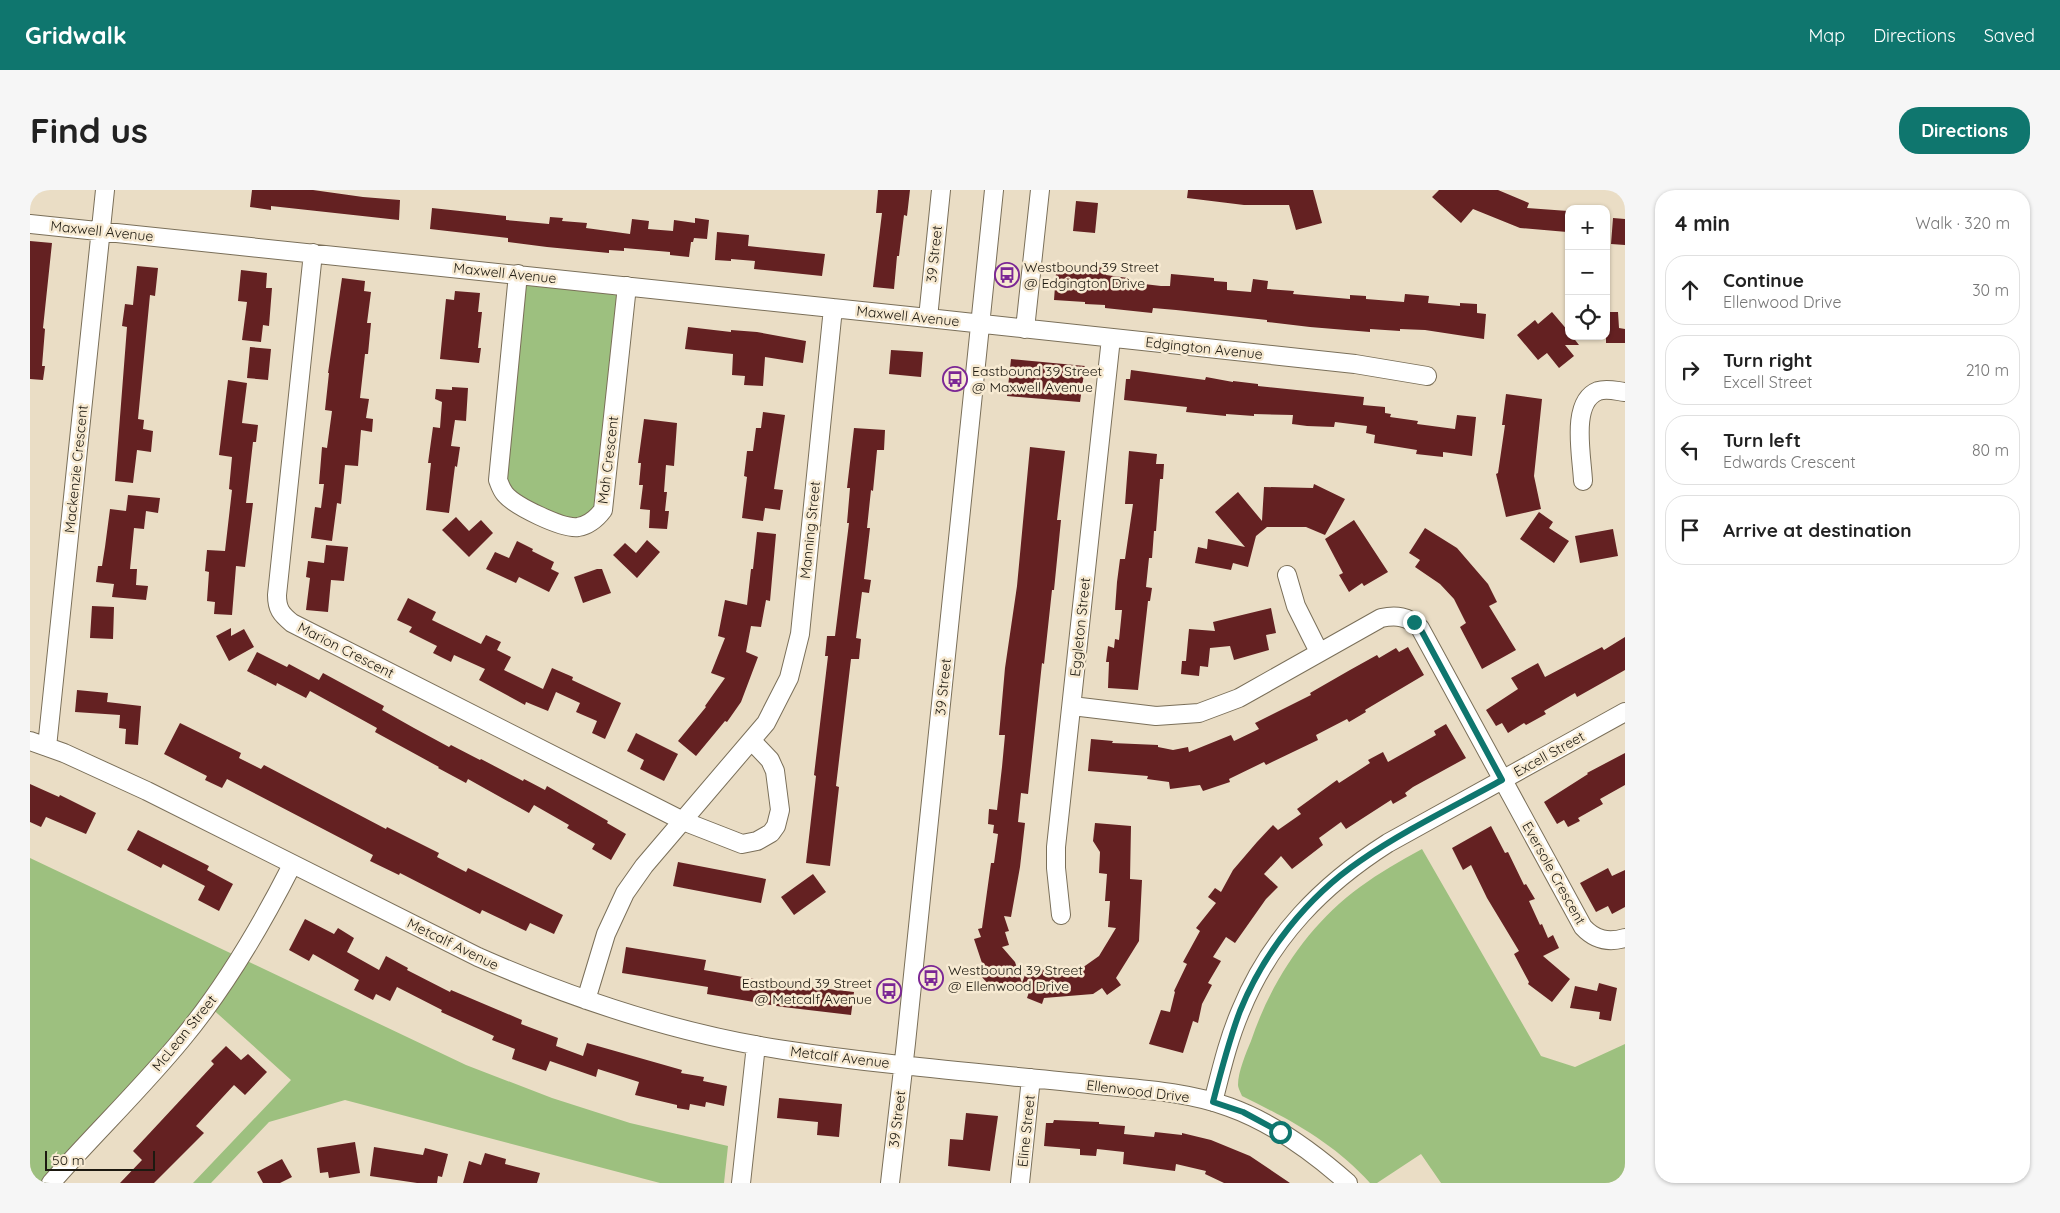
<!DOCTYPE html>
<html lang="en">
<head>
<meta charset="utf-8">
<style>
  :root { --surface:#fff; --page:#f6f6f6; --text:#222; --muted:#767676; --line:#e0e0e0; --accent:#0f766e }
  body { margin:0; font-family:Quicksand,sans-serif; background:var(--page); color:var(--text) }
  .controls { position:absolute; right:15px; top:15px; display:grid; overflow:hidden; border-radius:10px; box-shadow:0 1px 4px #0004 }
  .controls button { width:45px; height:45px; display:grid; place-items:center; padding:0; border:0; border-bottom:1px solid var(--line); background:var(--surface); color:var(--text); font:25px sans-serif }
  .scale { position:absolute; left:15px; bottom:12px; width:110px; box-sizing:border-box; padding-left:5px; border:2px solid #1d1910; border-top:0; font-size:14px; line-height:18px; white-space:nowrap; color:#1d1910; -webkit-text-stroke:4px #f7ead2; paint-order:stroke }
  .stop { position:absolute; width:15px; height:15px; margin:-11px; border:4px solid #0f766e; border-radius:50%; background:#fff }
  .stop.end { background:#0f766e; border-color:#fff; box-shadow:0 1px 5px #0008 }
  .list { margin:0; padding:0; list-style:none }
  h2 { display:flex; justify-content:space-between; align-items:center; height:65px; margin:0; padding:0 20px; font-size:21px }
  h2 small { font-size:16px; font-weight:400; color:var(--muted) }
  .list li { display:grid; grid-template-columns:32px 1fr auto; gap:15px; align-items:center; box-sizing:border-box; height:70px; margin:0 10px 10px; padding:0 10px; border:1px solid var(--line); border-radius:20px }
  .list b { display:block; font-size:19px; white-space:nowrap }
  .list p { margin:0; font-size:16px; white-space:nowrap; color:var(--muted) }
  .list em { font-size:16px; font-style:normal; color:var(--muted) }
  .icon { flex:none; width:28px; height:28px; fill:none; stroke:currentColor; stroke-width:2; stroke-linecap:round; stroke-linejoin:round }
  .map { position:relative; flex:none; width:1595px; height:993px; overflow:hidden; border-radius:20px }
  header { display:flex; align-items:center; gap:30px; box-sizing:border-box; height:70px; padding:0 25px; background:var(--accent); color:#fff }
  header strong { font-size:24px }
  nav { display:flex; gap:28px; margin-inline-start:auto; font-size:18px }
  .intro { display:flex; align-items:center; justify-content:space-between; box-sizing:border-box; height:120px; padding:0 30px }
  h1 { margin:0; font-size:35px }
  .button { padding:12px 22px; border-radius:20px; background:var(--accent); color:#fff; font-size:18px; font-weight:700 }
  main { display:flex; gap:30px; padding:0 30px }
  aside { flex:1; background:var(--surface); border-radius:20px; box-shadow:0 1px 4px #0004 }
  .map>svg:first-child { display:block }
  .green { fill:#9dc07f }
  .building { fill:#642122 }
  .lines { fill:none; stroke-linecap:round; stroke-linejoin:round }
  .minor-casing { stroke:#7a6f59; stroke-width:20 }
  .minor { stroke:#fff; stroke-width:18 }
  .route { stroke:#0f766e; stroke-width:6 }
  .labels { text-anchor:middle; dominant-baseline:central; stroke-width:5; stroke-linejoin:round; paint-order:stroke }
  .street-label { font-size:14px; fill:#1d1910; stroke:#f7ead2 }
  .poi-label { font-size:14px; fill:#1d1910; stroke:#f7ead2; text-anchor:start }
</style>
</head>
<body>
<header>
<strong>Gridwalk</strong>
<nav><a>Map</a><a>Directions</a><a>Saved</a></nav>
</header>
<div class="intro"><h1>Find us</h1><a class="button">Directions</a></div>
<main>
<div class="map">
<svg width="1595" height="993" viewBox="0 0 1595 993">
  <rect width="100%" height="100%" fill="#eaddc5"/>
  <path class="green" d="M488 84 597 96 575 311 551 337 487 313 468 280Z
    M1392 659 1511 866 1545 877 1595 854V993H1411L1391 964 1347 993H1340C1304 953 1259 929 1212 906 1211 903 1208 898 1208 895 1208 882 1216 863 1221 851 1241 791 1279 734 1330 697 1349 683 1370 671 1392 659Z
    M0 668 436 875 522 908 600 933 698 956 694 993H630L315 910 239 932 181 993H163L261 890 178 815 21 993H0Z"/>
  <path class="building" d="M222 0H283L333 7 370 10 369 30 241 16V20L220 17Z
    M848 0H880L877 26 874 25 869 66H867L864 99 843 97 852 23H846Z
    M1158 0H1283L1292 33 1266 40 1259 15H1214L1157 8Z
    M1409 0H1468L1499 13 1497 18 1538 21 1537 42 1490 38 1443 19 1431 33 1402 7Z
    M1046 11 1068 13 1065 43 1043 41Z
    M402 18 476 26V30L519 34 520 27 533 28 532 31 557 33 556 38 600 44 602 29 619 31 618 39 643 41 644 30 665 33V28L679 30 677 49 664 48 663 52H661L659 67 640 65V62L594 58V61L579 60V63L517 57 478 52V48L400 39Z
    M1583 28 1595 29V55L1581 54Z
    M687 42 719 45 718 56 795 64 792 86 724 79 725 71 701 69V71L685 70Z
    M0 51 22 53 13 138 15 139 12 176H15L13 190 0 189Z
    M1036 75 1077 78 1076 85 1098 88 1097 92 1131 96H1140L1141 84 1184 88V91L1197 92V100L1221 102 1223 89 1238 91 1237 99 1264 101 1263 104 1320 109V105L1336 106V109L1374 112 1375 104 1399 106 1398 113 1430 116V113L1447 114V123L1456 124 1454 149 1395 140 1370 139V141L1340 139V142L1280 137 1237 132V130L1146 120 1123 118 1122 123 1075 118V115L1055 114V112L1024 110 1026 83H1035Z
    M107 76 128 78 125 106 120 105 108 229 114 230 113 239 123 241 121 262 107 260 103 293 85 291 97 137 92 136 95 114 103 115Z
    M211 80 237 83 236 98H242L239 136 233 135 231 152 212 150 217 112 208 111Z
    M312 88 335 91 334 101 341 102 337 133H341L338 164H335L330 208 339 209 336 228 343 229 342 242 331 240 328 276 315 275 311 314 307 313 302 351 281 348 285 317 291 318 294 294H289L292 257 297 258 302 221 295 220 299 183H298Z
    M425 101 450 103 448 122H452L448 158H451L449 173 410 169 416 109 424 110Z
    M1522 122 1539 142V146H1542L1549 155H1535L1544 166 1529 178 1517 163 1508 170 1487 145 1505 130 1508 134Z
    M1576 122H1588L1589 138 1595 139V153H1576Z
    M658 137 701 142V140L727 142 776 151 773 173 735 167 733 196 714 195 715 186 702 185 703 164 655 159Z
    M220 157 241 159 238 190 217 188Z
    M861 160 893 162 891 187 859 184Z
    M981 169 1055 176 1050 212 977 206Z
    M1101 180 1175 190 1176 187 1203 192V191L1228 194V196L1334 207 1333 215 1355 217V223L1361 224 1360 227 1388 231 1387 234 1425 239 1427 225 1446 227 1442 266 1413 262V267L1386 264 1387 260 1344 253 1345 245 1336 243 1337 236 1305 232 1304 237 1277 236 1262 234 1263 225 1224 224V226L1196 224V226L1156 222 1157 217 1094 210 1096 189H1100Z
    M198 190 217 193 212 233 228 235 226 252H223L216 313H223L215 377 206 376 202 425 184 424 185 412 177 411 179 382 175 381 177 360 195 361 202 300 199 299 202 267 189 265Z
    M422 197 438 198 436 231 425 230 421 256 430 257 427 277 425 276 419 323 396 320 401 273H398L403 237 410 238 412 212 405 209 406 199 422 200Z
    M1476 204 1512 209 1504 286 1511 319 1476 327 1466 284 1468 283 1475 235H1472Z
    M733 222 755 225 744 299 753 300 750 320 735 318 733 331 712 328 717 287 714 286 717 261H723L726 238H731Z
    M614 229 647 233 644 276 636 275 634 302H637L635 321H639L637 339 619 338 620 320 610 319 613 295H609L611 273H608Z
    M824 238 855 240 854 260H847L843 301 841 300 837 338H840L834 389 841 390 839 403 832 402 826 448 831 449 829 469H821L806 596 809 597 800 676 776 673 786 586 784 585 798 466H795L797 446H805L819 333H817L820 298H817Z
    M1000 257 1035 261 1027 330H1031L1024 400H1022L1014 474 1012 473 998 604 991 603 988 632 995 633 990 677 981 727 974 726 979 741 975 742 979 755 972 757 985 772 992 793 999 774 1017 781 1052 778 1069 766 1086 738 1078 737 1080 711H1075L1077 684 1069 683 1070 662 1063 651 1065 633 1101 636 1100 689 1112 690 1109 751 1086 788 1091 795 1077 805 1072 798 1063 804 1014 808 1012 814 997 808 1000 799 983 792 974 800 967 793 962 798 949 784 954 779 944 749 951 747 948 739 952 738 961 673H964L968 644 963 643 964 635 958 634 959 619 967 620 972 577 975 545H969L975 478 987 396Z
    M1099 261 1127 264 1126 274H1134L1133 289H1130L1126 341H1124L1122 368H1119L1116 397 1122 398 1120 411H1118L1108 500 1078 498 1079 472H1076L1078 456 1084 458 1085 449 1089 450 1092 420H1085L1087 392 1090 369H1095L1103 314H1095Z
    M1284 294 1315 309 1295 345 1276 337H1237L1226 346 1218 377 1203 373 1201 380 1165 373 1168 357 1177 359 1178 349 1215 357 1185 322 1208 302 1232 331 1234 297 1283 298Z
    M98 305 130 308 128 323 116 321 114 339 104 338 100 379H107L106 395 118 396 116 410 82 407 84 394 66 392 68 376H72L75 357 80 319 96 321Z
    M1509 322 1523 332 1519 338 1539 351 1524 373 1490 349Z
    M426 327 439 341 451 330 463 343 439 367 412 340Z
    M1324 330 1358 382 1334 396 1332 393 1319 402 1309 385 1313 383 1295 349Z
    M1395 338 1427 358 1458 394 1467 412 1459 416 1486 460 1452 479 1430 437 1436 433 1424 409 1410 394 1385 377 1390 370 1379 363Z
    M1583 339 1588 366 1550 373 1545 346Z
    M727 342 746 344 740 411 736 410 731 437 721 436 716 462 728 467 711 512 697 532 695 531 666 566 648 551 676 517 675 516 695 488 681 483 695 448 688 446 695 410 717 415 721 379H723Z
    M617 350 630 362 607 388 583 365 595 353 606 363Z
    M487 351 503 359 502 361 524 372 521 379 529 383 519 402 489 387 486 393 456 379 465 362 479 368Z
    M296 355 318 357 314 391 301 390 298 422 276 420 280 388 276 387 278 371 294 373Z
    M567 379H572L581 403 553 413 544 387Z
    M378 408 406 422 402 430 451 454 456 445 471 452 467 460 481 467 474 480 513 499 522 478 543 487 542 490 591 513 575 549 562 543 567 531 546 522 550 513 526 502 518 521 496 512 495 515 449 490 455 479 424 465 421 472 403 463 407 456 379 442 382 437 367 430Z
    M62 416 84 417 83 449 60 448Z
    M1241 418 1246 443 1236 445 1239 460 1204 470 1200 456 1180 458 1178 477 1170 476 1169 486 1151 484 1152 471H1156L1159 439 1185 441 1183 432Z
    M201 438V446L214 439 224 457 199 471 186 446Z
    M1595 447V480L1547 507 1545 503 1514 521 1516 524 1496 535 1494 533 1478 543 1472 533 1466 536 1456 520 1488 499 1481 488 1508 473 1515 487 1572 457 1574 460Z
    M1378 457 1394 485 1335 520 1336 522 1319 532 1317 529 1286 545 1288 550 1236 575 1234 572 1199 589 1200 592 1173 601 1170 595 1140 599 1139 592 1117 589 1118 586 1058 581 1061 549 1083 551 1082 553 1128 555V557L1143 560 1158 557 1159 562 1201 545 1204 551 1229 539 1225 533 1281 505 1280 503 1320 480 1347 465 1349 468 1366 458 1369 462Z
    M227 462 257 477 259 474 289 490 293 483 354 516 352 520 384 538 419 557 421 555 450 570 451 569 493 591 494 589 515 600 517 596 578 631 577 633 596 644 581 670 562 659 565 654 537 638 539 635 504 615 499 623 438 589 436 593 408 578 409 577 345 542 347 538 280 501 276 508 247 493 246 496 217 481Z
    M47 500 78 503 77 512 111 516 108 555 95 554 96 539 89 538 90 525 45 522Z
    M150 533 211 563 209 568 231 579 234 575 356 639 357 637 409 663 407 667 436 682 438 678 533 725 524 744 500 733 496 741 452 720 450 724 370 683 369 685 340 671 343 665 197 589 192 598 175 590 177 586 134 564Z
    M1416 534 1436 568 1383 597 1375 603 1377 606 1363 614 1361 610 1316 639 1311 632 1289 648 1293 655 1262 679 1251 666 1234 684 1248 697 1236 709 1205 753 1196 747 1183 767 1191 771 1178 793 1182 795 1172 814 1168 833 1163 831 1153 863 1119 854 1131 820 1140 822 1145 802 1144 801 1157 774 1153 772 1170 741 1166 738 1186 713 1178 707 1185 698 1191 702 1203 680 1227 652 1243 635 1248 640 1271 624 1267 619 1307 590 1309 593 1340 573 1338 570 1353 562 1358 572 1406 545 1404 541Z
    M606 543 648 564 634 591 610 579 614 570 597 561Z
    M1595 563V595L1570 609 1573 614 1548 628 1550 631 1538 637 1534 630 1527 634 1514 612 1558 584 1557 583Z
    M0 594 29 607 30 605 66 623 56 644 16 627 11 637 0 632Z
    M1461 636 1475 663 1478 662 1494 695 1496 694 1505 709 1499 711 1510 735 1512 734 1518 748 1523 745 1529 758 1513 766 1540 789 1522 812 1498 794 1499 792 1484 764 1489 761 1457 708 1441 675 1433 680 1422 658Z
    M108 640 179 676 177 680 203 694 189 721 168 710 175 696 133 674 131 678 97 660Z
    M648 672 736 689 731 713 643 696Z
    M1578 678 1582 686 1595 680V717L1582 724 1578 716 1566 722 1550 693Z
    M783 684 796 702 764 725 751 707Z
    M275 729 304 744 308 738 324 748 317 762 349 780 356 766 378 778 377 780 420 802 421 800 492 830 491 834 528 848 526 856 553 866 557 853 652 880 651 883 674 887 673 891 697 896 694 916 676 912 675 917 660 914 659 920 647 918V915L605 905 609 892 568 879 566 887 520 871 516 881 482 869 485 859 462 850 464 846 411 822 412 820 367 797 360 811 346 804 343 810 324 800 329 790 283 764 279 771 259 760Z
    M596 757 676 770 674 780 747 793 824 802 821 825 753 817 677 804 678 797 592 783Z
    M1569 793 1587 798 1581 831 1569 829 1570 822 1540 818 1545 796 1567 801Z
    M196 856 211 870 218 864 237 882 215 905 204 895 166 936 174 943 124 993H90L112 970 103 961 184 874 181 871Z
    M749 908 812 914 809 947 787 945 788 932 747 928Z
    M936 923 968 926 960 981 918 976 920 949 933 950Z
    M1024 930 1069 932V934L1095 936 1094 944 1124 947 1125 942 1152 945V943L1181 950 1220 966 1260 993H1194L1175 984 1176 981 1146 974 1145 981 1093 974 1094 962 1067 959 1066 966 1050 965V959L1014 956 1016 933H1023Z
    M325 952 330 983 299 988 298 982 290 983 287 958Z
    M344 957 393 965 395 958 418 964 412 987 408 986 407 993H387L340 986Z
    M455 963 476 969 475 974 510 983 507 993H433L439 971 451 975Z
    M252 969 262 987 250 993H233L227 982Z"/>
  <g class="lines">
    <defs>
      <path id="minor" d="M0 34 898 128 1325 174 1397 186
        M283 63 247 405C247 419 251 424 262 433L653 631 712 654 727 651 741 643 746 636 750 620 745 581 740 570 722 551
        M488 84 468 290C470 295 471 299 475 304 485 316 532 339 548 337 560 335 567 328 573 320L597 96
        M898 128 911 0
        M995 139 1010 0
        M1553 291C1552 266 1540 212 1568 201 1577 198 1586 201 1595 202
        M1257 385 1266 416 1289 462
        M1042 516 1126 526 1169 523 1209 508 1351 428C1366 425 1378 426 1390 438L1553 737C1565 750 1578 753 1595 748
        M0 551 34 563 117 601 448 767C546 810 648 844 754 860 852 875 952 883 1050 893 1100 899 1153 900 1199 917 1244 933 1283 962 1318 993
        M17 557 75 0
        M1031 725 1026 678V657L1081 148
        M556 810 576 744 595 703 614 676 736 533 759 488 770 444 803 118
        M1183 912C1191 881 1198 850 1211 820 1241 747 1292 695 1358 653L1595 522
        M21 993C64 944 111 899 152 849 196 796 231 736 262 675
        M711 993 726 855
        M860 993 876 853 964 0
        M990 993 1001 888"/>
    </defs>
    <use href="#minor" class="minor-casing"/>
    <use href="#minor" class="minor"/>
  </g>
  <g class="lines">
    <path class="route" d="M1250 942 1213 922 1183 912C1191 881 1199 850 1210 821 1234 762 1277 707 1330 671 1375 640 1425 616 1472 590L1390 438 1384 432"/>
  </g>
  <defs>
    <symbol id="bus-ring" viewBox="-11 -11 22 22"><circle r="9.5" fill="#f7ead2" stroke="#7b2695" stroke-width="1.5"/><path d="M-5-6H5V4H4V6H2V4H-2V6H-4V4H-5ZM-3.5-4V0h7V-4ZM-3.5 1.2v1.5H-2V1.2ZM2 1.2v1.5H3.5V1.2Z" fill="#7b2695"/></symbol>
  </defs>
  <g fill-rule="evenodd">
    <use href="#bus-ring" x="963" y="71" width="28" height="28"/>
    <use href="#bus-ring" x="911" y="175" width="28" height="28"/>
    <use href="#bus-ring" x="887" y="774" width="28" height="28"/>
    <use href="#bus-ring" x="845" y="787" width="28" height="28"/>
  </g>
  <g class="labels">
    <g class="street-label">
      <text transform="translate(72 41) rotate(6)">Maxwell Avenue</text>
      <text transform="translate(904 64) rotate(-84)">39 Street</text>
      <text transform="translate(475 83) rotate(6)">Maxwell Avenue</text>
      <text transform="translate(878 126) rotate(6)">Maxwell Avenue</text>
      <text transform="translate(1174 158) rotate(6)">Edgington Avenue</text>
      <text transform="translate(578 270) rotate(-83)">Mah Crescent</text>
      <text transform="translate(46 279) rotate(-84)">Mackenzie Crescent</text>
      <text transform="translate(780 340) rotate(-84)">Manning Street</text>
      <text transform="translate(1050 437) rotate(-84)">Eggleton Street</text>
      <text transform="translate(316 460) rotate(27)">Marion Crescent</text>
      <text transform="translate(913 497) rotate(-84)">39 Street</text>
      <text transform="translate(1519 564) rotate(-29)">Excell Street</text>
      <text transform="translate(1524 683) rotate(61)">Eversole Crescent</text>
      <text transform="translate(423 754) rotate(26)">Metcalf Avenue</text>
      <text transform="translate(154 843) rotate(-51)">McLean Street</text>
      <text transform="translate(810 867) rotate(7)">Metcalf Avenue</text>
      <text transform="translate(1108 901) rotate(7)">Ellenwood Drive</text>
      <text transform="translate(867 929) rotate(-83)">39 Street</text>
      <text transform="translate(996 941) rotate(-84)">Eline Street</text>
    </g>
    <g class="poi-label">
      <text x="994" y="77">Westbound 39 Street<tspan x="994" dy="16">@ Edgington Drive</tspan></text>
      <text x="942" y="181">Eastbound 39 Street<tspan x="942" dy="16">@ Maxwell Avenue</tspan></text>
      <text x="918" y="780">Westbound 39 Street<tspan x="918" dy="16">@ Ellenwood Drive</tspan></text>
      <text x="842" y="793" text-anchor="end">Eastbound 39 Street<tspan x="842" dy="16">@ Metcalf Avenue</tspan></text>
    </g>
  </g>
</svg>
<div class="controls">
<button>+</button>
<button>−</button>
<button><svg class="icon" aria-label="locate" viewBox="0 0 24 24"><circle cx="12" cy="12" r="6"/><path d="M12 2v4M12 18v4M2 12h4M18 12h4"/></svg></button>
</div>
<div class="scale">50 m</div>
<div class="stop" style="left:1250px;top:942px"></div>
<div class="stop end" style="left:1384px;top:432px"></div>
</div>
<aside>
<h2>4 min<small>Walk · 320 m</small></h2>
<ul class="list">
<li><svg class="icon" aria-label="ahead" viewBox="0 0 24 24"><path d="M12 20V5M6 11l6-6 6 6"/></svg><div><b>Continue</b><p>Ellenwood Drive</p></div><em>30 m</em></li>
<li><svg class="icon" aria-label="right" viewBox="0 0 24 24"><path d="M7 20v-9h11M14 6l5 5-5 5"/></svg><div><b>Turn right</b><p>Excell Street</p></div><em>210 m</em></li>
<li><svg class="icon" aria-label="left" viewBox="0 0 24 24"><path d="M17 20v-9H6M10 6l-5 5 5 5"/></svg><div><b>Turn left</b><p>Edwards Crescent</p></div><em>80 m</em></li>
<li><svg class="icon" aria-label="arrive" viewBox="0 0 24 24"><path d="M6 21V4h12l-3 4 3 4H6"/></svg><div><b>Arrive at destination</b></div></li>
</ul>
</aside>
</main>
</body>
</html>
